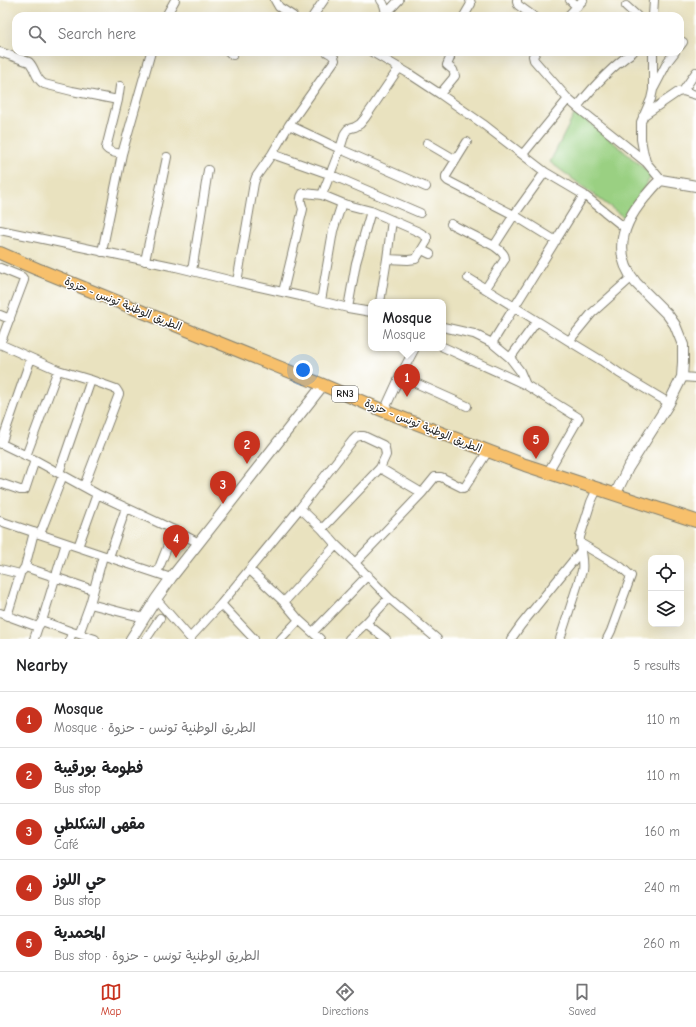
<!DOCTYPE html>
<html lang="en">
<head>
<meta charset="utf-8">
<style>
  :root { --surface:#fff; --page:#f2f2f2; --text:#202124; --muted:#757577; --line:#e0e0e0; --accent:#c8321e }
  body { margin:0; font-family:"Comic Neue","Playpen Sans Arabic",sans-serif; background:var(--page); color:var(--text) }
  .controls { position:absolute; right:12px; bottom:12px; display:grid; overflow:hidden; border-radius:8px; box-shadow:0 4px 16px #0002 }
  .controls button { width:36px; height:36px; display:grid; place-items:center; padding:0; border:0; border-bottom:1px solid var(--line); background:var(--surface); color:var(--text); font:20px sans-serif }
  .you { position:absolute; left:303px; top:370px; width:14px; height:14px; margin:-10px; border:3px solid #fff; border-radius:50%; background:#1a73e8; box-shadow:0 0 0 6px #1a73e833 }
  .badge { display:grid; place-items:center; width:26px; height:26px; border-radius:50%; background:var(--accent); color:#fff; font-size:13px; font-weight:700 }
  .pin { position:absolute; translate:-50% -33px; filter:drop-shadow(0 1px 2px #0008) }
  .pin::after { content:''; position:absolute; top:21px; width:14px; height:12px; background:inherit; clip-path:polygon(0 0,100% 0,50% 100%) }
  .popup { position:absolute; left:368px; top:299px; width:78px; height:52px; box-sizing:border-box; display:grid; place-content:center; border-radius:8px; background:var(--surface); filter:drop-shadow(0 1px 3px #0005); font-size:13px; white-space:nowrap; color:var(--muted) }
  .popup b { font-size:15px; color:var(--text) }
  .popup::after { content:''; position:absolute; left:50%; top:100%; margin-left:-8px; border:8px solid transparent; border-top-color:var(--surface) }
  .list { margin:0; padding:0; list-style:none }
  h2 { display:flex; justify-content:space-between; align-items:center; height:52px; margin:0; padding:0 16px; font-size:17px }
  h2 small { font-size:13px; font-weight:400; color:var(--muted) }
  .list li { display:grid; grid-template-columns:26px 1fr auto; gap:12px; align-items:center; box-sizing:border-box; height:56px; padding:0 16px; border-top:1px solid var(--line) }
  .list b { display:block; font-size:15px; white-space:nowrap }
  .list p { margin:0; font-size:13px; white-space:nowrap; color:var(--muted) }
  .list em { font-size:13px; font-style:normal; color:var(--muted) }
  .icon { flex:none; width:22px; height:22px; fill:none; stroke:currentColor; stroke-width:2; stroke-linecap:round; stroke-linejoin:round }
  .map { position:relative; flex:none; width:696px; height:639px; overflow:hidden }
  .search { position:absolute; background:var(--surface); box-shadow:0 4px 16px #0002; left:12px; right:12px; top:12px; height:44px; display:flex; align-items:center; gap:10px; box-sizing:border-box; padding:0 14px; border-radius:12px; color:var(--muted); font-size:15px }
  .sheet { height:332px; background:var(--surface) }
  nav { display:flex; justify-content:space-around; align-items:center; box-sizing:border-box; height:56px; border-top:1px solid var(--line); background:var(--surface); font-size:11px; color:var(--muted) }
  nav a { display:grid; justify-items:center; gap:2px }
  nav .on { color:var(--accent) }
  .map>svg:first-child { display:block }
  .green { fill:#9ad082; stroke:#5b764f }
  .lines { fill:none; stroke-linecap:round; stroke-linejoin:round }
  .minor-casing { stroke:#827f6e; stroke-width:10 }
  .tertiary-casing { stroke:#827f6e; stroke-width:12 }
  .primary-casing { stroke:#827f6e; stroke-width:14 }
  .minor { stroke:#fff; stroke-width:8 }
  .tertiary { stroke:#fff; stroke-width:10 }
  .primary { stroke:#f7c06c; stroke-width:12 }
  .labels { text-anchor:middle; dominant-baseline:central; stroke-width:3; stroke-linejoin:round; paint-order:stroke }
  .shield { fill:#fff; stroke:#606060; stroke-width:1 }
  .shield-label { font-size:10px; font-weight:bold; fill:#1c1c1c }
  .street-label { font-size:11px; fill:#1c1c1c; stroke:#fff }
</style>
</head>
<body>
<div class="map">
<svg width="696" height="639" viewBox="0 0 696 639">
  <rect width="100%" height="100%" fill="#fff"/>
  <filter id="ink" filterUnits="userSpaceOnUse"><feTurbulence type="fractalNoise" baseFrequency=".025" numOctaves="2"/><feDisplacementMap in="SourceGraphic" scale="8" xChannelSelector="R" yChannelSelector="G"/><feConvolveMatrix kernelMatrix="1 2 1 2 8 2 1 2 1" color-interpolation-filters="sRGB"/></filter>
  <filter id="wash" filterUnits="userSpaceOnUse"><feTurbulence type="fractalNoise" baseFrequency=".012" numOctaves="4" result="noise"/><feDisplacementMap in="SourceGraphic" scale="16" xChannelSelector="R" yChannelSelector="G"/><feGaussianBlur stdDeviation="0.9" result="paint"/><feColorMatrix in="noise" values="0 0 0 0 0 0 0 0 0 0 0 0 0 0 0 0 0 1.4 0 .05"/><feComposite in="paint" operator="in"/></filter>
  <g filter="url(#wash)">
    <rect width="100%" height="100%" fill="#e9e2bf"/>
    <path class="green" d="M576 111 652 175 625 218 550 162Z"/>
  </g>
  <g filter="url(#ink)">
    <g class="lines">
      <defs>
        <path id="minor" d="M275 0 279 7 293 16
          M381 0C385 5 386 10 385 16
          M517 0V2L518 5 533 16
          M570 0 577 7
          M626 6 637 16
          M386 14 399 0
          M166 16 175 0
          M313 16 324 0
          M464 16 471 4 470 0
          M568 16 583 0
          M653 16 654 0
          M680 46 683 42
          M0 52 29 62C36 69 35 79 44 84L72 91 118 100
          M229 52 233 55
          M372 52 408 73 440 94 483 124 545 172 584 195 625 228
          M536 52 533 56 534 60 568 99
          M653 52V90L651 99 641 122V139L643 150 646 162 661 180
          M399 68 365 118 360 124 355 127 348 129 345 133 340 149 426 187
          M654 88 668 61 675 52
          M683 91 696 72
          M440 94 455 76 453 70 447 65 450 58 447 52
          M577 107C593 87 611 67 633 52
          M643 116 678 92 683 91 696 95
          M467 142 446 176V179L448 181 514 215 556 241
          M427 143 456 160
          M122 154 151 52
          M272 154 329 174 420 213
          M523 154 568 99 577 107 646 162
          M322 195 344 204
          M451 224 494 246
          M0 230 176 267 237 282 305 297 348 308 371 312
          M422 250 430 254
          M102 252 122 154C117 153 110 153 106 148L118 100 120 86
          M387 259 392 220
          M145 261 167 157
          M0 268 22 277 24 280 0 344
          M192 271 208 170
          M468 278 537 321 569 341 592 313 632 277
          M237 282 254 183 256 177 272 154 289 125 335 60C334 55 331 54 327 52
          M486 288 505 259C505 253 498 249 494 246L514 215 545 172
          M283 292 303 209C301 203 299 199 303 193H305L322 195 340 149 289 125
          M321 301 333 231 341 206 344 204 371 211 419 232 427 237V241L416 259 408 260 387 259 380 302
          M348 308 356 263 371 211
          M0 315 10 319
          M443 327 474 334 492 343 510 358 520 371 526 385 579 418 548 472
          M569 341 602 361 619 373 669 403
          M492 343 584 195
          M0 344 31 358 58 370 91 380 116 389 118 392 119 394 84 486
          M443 347 526 385
          M510 358 537 321
          M400 376 467 406
          M682 377 696 378
          M384 411 400 376 415 348
          M0 443 35 460 97 494 174 530 199 543
          M1 444 31 358
          M26 456 58 370
          M59 473 91 380
          M0 483 20 490H25L35 460
          M0 521 171 578
          M322 529 380 468
          M40 534 63 475
          M580 543 621 567 631 576 611 631 607 639
          M78 547 97 494
          M109 557 126 508
          M355 563 422 493
          M25 567 93 590
          M0 569 20 574 7 616
          M23 570 25 567 34 532
          M250 570 284 602 299 620
          M157 573 174 530
          M389 598 355 563 336 545 322 529 300 508 353 440 356 437 360 436H364L383 445 385 448 386 455 380 468 422 493 435 477H441L463 488 465 487 488 451
          M156 599 191 639
          M284 602 336 545
          M90 604 144 618
          M221 604 254 639
          M0 613 38 627
          M42 621 72 632
          M366 623 386 639
          M313 632 368 575
          M79 634 95 639
          M190 638 221 604 300 508
          M34 639 38 627 42 621 66 543
          M70 639 72 632 79 634 90 604 103 556
          M146 639 160 618
          M281 639 299 620 320 639
          M349 639 366 623 389 598 437 639
          M511 639 521 625 581 551
          M560 639 582 571C584 559 579 549 580 537L591 502 597 489"/>
        <path id="tertiary" d="M615 495 628 468 669 403 682 377 683 362V345L675 325 668 315 636 283C612 254 622 224 644 198 650 192 654 185 661 180L696 186
          M131 639 156 599 171 578 323 385"/>
        <path id="primary" d="M0 253 37 269 323 385 384 411 488 451 525 465 696 521"/>
      </defs>
      <use href="#minor" class="minor-casing"/>
      <use href="#tertiary" class="tertiary-casing"/>
      <use href="#primary" class="primary-casing"/>
      <use href="#minor" class="minor"/>
      <use href="#tertiary" class="tertiary"/>
      <use href="#primary" class="primary"/>
    </g>
  </g>
  <g class="labels">
    <rect class="shield" x="332" y="386" width="26" height="16" rx="3"/>
    <g class="shield-label">
      <text x="345" y="394">RN3</text>
    </g>
    <g class="street-label">
      <text transform="translate(123 304) rotate(22)">الطريق الوطنية تونس - حزوة</text>
      <text transform="translate(423 426) rotate(22)">الطريق الوطنية تونس - حزوة</text>
    </g>
  </g>
</svg>
<div class="controls">
<button><svg class="icon" aria-label="locate" viewBox="0 0 24 24"><circle cx="12" cy="12" r="6"/><path d="M12 2v4M12 18v4M2 12h4M18 12h4"/></svg></button>
<button><svg class="icon" aria-label="layers" viewBox="0 0 24 24"><path d="M12 4l9 5-9 5-9-5zM3 14l9 5 9-5"/></svg></button>
</div>
<div class="you"></div>
<div class="pin badge" style="left:407px;top:397px">1</div>
<div class="popup"><b>Mosque</b>Mosque</div>
<div class="pin badge" style="left:247px;top:464px">2</div>
<div class="pin badge" style="left:223px;top:504px">3</div>
<div class="pin badge" style="left:176px;top:558px">4</div>
<div class="pin badge" style="left:536px;top:459px">5</div>
<div class="search"><svg class="icon" aria-label="search" viewBox="0 0 24 24"><circle cx="10" cy="10" r="6"/><path d="M15 15l6 6"/></svg>Search here</div>
</div>
<section class="sheet">
<h2>Nearby<small>5 results</small></h2>
<ul class="list">
<li><span class="badge">1</span><div><b>Mosque</b><p>Mosque · الطريق الوطنية تونس - حزوة</p></div><em>110 m</em></li>
<li><span class="badge">2</span><div><b>فطومة بورقيبة</b><p>Bus stop</p></div><em>110 m</em></li>
<li><span class="badge">3</span><div><b>مقهى الشكلطي</b><p>Café</p></div><em>160 m</em></li>
<li><span class="badge">4</span><div><b>حي اللوز</b><p>Bus stop</p></div><em>240 m</em></li>
<li><span class="badge">5</span><div><b>المحمدية</b><p>Bus stop · الطريق الوطنية تونس - حزوة</p></div><em>260 m</em></li>
</ul>
</section>
<nav>
<a class="on"><svg class="icon" aria-label="map" viewBox="0 0 24 24"><path d="M3 6l6-2 6 2 6-2v14l-6 2-6-2-6 2zM9 4v14M15 6v14"/></svg>Map</a>
<a><svg class="icon" aria-label="directions" viewBox="0 0 24 24"><path d="M12 3l9 9-9 9-9-9zM9 14v-3h6M13 9l2 2-2 2"/></svg>Directions</a>
<a><svg class="icon" aria-label="saved" viewBox="0 0 24 24"><path d="M7 4h10v16l-5-4-5 4z"/></svg>Saved</a>
</nav>
</body>
</html>
